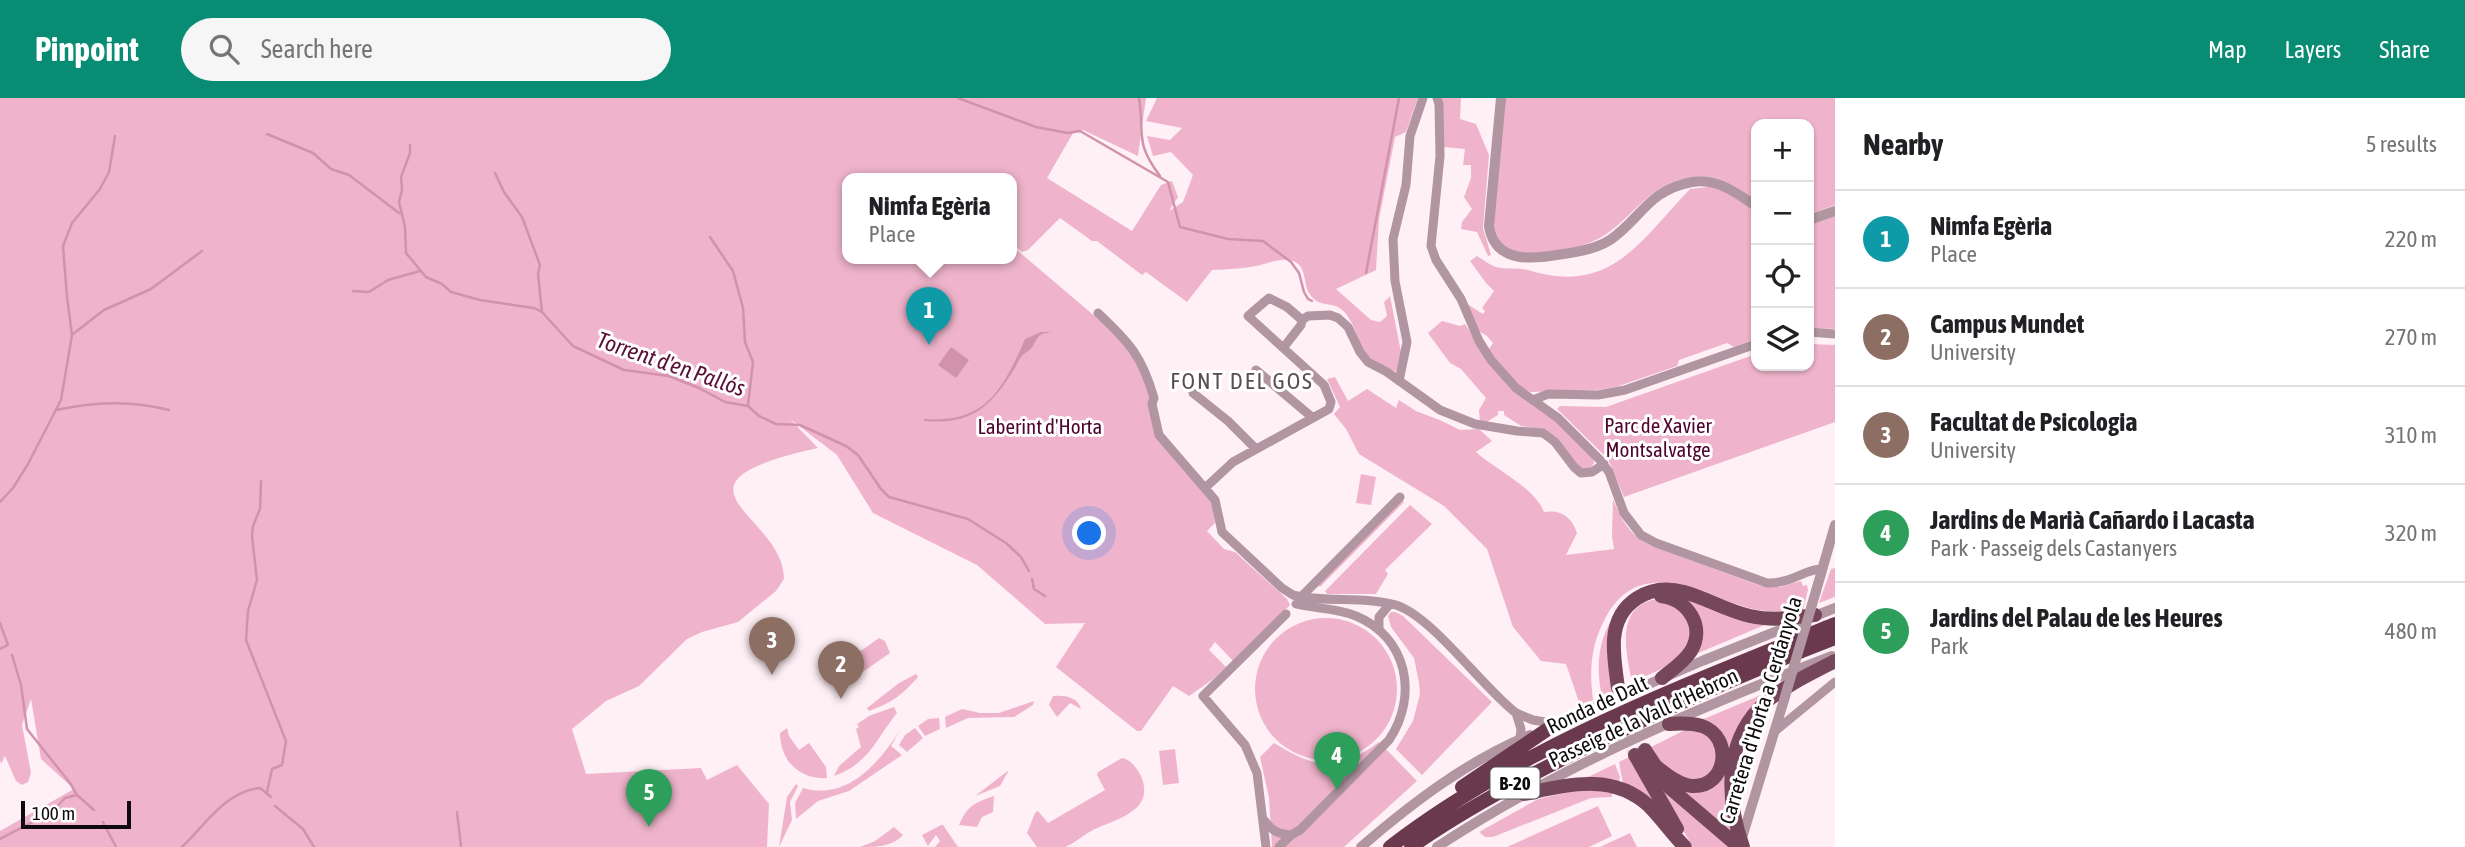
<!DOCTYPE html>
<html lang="en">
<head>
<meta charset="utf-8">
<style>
  :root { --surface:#fff; --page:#f6f6f6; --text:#202124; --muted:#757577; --line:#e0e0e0; --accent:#088c73 }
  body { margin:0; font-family:"Asap Condensed",sans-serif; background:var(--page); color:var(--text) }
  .controls { position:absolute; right:21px; top:21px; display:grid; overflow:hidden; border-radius:14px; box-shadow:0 2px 5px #0004 }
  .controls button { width:63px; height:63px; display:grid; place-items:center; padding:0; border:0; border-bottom:2px solid var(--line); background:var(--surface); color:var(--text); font:35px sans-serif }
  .scale { position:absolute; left:21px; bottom:18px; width:110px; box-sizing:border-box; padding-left:7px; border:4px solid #0f0a0c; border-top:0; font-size:19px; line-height:24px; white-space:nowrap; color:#0f0a0c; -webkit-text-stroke:5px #fff; paint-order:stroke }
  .you { position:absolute; left:1090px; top:436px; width:24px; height:24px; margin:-18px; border:5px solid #fff; border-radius:50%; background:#1a73e8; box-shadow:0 0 0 10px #1a73e833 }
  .badge { display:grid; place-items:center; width:46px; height:46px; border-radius:50%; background:var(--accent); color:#fff; font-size:23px; font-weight:700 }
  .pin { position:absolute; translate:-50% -58px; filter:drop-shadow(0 2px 4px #0008) }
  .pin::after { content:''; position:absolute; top:37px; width:24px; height:21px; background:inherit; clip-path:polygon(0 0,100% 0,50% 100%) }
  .popup { position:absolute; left:842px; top:75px; width:175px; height:91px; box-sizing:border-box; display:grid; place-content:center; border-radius:14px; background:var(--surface); filter:drop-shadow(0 2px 5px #0005); font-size:23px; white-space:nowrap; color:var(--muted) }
  .popup b { font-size:26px; color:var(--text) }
  .popup::after { content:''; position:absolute; left:50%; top:100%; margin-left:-14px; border:14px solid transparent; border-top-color:var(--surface) }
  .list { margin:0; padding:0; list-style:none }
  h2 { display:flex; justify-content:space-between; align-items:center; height:91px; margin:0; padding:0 28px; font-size:30px }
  h2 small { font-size:23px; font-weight:400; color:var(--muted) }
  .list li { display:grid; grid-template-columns:46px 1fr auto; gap:21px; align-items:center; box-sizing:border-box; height:98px; padding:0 28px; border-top:2px solid var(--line) }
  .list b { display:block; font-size:26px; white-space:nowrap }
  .list p { margin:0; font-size:23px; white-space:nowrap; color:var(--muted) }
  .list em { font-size:23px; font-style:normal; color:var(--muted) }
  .icon { flex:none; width:38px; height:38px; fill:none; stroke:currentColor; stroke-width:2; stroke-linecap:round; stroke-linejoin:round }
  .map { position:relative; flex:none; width:1835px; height:749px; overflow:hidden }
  header { display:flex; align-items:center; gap:42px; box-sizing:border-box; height:98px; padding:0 35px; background:var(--accent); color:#fff }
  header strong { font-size:33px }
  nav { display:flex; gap:38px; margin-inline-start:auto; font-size:24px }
  .search { width:490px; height:63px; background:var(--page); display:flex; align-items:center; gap:18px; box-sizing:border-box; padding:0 24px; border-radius:38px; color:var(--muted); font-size:26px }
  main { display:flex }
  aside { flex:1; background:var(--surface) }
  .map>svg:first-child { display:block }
  .green { fill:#efb4cb }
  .water { fill:#d192ac }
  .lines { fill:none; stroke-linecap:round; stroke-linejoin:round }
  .stream { stroke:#d192ac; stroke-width:2.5 }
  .primary-tunnel { stroke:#dbced2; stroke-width:14; stroke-dasharray:14 7; stroke-linecap:butt }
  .minor { stroke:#b195a0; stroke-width:9 }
  .tertiary { stroke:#b195a0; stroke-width:10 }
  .primary { stroke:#76475a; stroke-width:14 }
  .trunk { stroke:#6a394e; stroke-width:14 }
  .tertiary-bridge { stroke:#b195a0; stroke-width:10 }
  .labels { text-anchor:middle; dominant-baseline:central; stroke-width:6; stroke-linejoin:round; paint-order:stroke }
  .shield { fill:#fff; stroke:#575455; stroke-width:2 }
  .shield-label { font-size:19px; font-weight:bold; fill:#0f0a0c }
  .park-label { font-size:21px; fill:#4f032e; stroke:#fff }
  .street-label { font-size:21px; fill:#0f0a0c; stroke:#fff }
  .water-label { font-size:23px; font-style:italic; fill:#590f36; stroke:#fff }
  .neighbourhood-label { font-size:23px; letter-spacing:2px; fill:#594d52; stroke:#fff }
</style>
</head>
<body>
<header>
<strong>Pinpoint</strong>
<div class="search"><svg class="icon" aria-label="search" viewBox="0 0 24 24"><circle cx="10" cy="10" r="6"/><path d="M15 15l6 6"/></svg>Search here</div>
<nav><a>Map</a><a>Layers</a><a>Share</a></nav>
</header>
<main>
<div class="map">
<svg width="1835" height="749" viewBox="0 0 1835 749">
  <rect width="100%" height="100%" fill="#fff0f5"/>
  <path class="green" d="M0 0H1146L1138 58 1083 32 1073 35 1047 80 1132 133 1161 87 1172 83 1178 99 1169 113 1183 104 1193 77 1171 54 1153 58 1147 38 1170 42 1182 30 1146 23 1157 0H1418L1406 34 1395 39 1379 121 1376 172 1336 191 1371 222 1380 224 1387 218 1384 204 1390 198 1401 254 1396 274C1388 270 1379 266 1372 261 1356 248 1357 224 1341 211 1332 203 1319 211 1309 195 1303 185 1307 168 1293 163 1281 159 1267 166 1256 168 1242 171 1227 171 1212 172L1187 204 1146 174 1142 177 1097 143H1092L1060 120 1028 152 1022 154 1011 145V81H847V161H1011V147L1124 243 1149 291 1157 337 1212 403 1215 425 1207 433 1224 451 1235 454 1287 501 1290 507 1234 564 1215 544 1209 552 1226 569 1212 582 1189 598 1173 588 1141 633H1137L1056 569 1085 525 1045 526 977 467 873 415 837 357 790 321 818 350C650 387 784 416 784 481L776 493 738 524 702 534 687 541 639 588 606 603 572 631 586 676 701 670 707 682 737 667 769 706 767 749H0V733L74 691 41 661 31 601 22 627 31 675 28 684 22 687 16 683 5 658 1 666 0 662Z
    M1442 0H1461L1460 21 1476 26 1489 57 1483 130 1491 157 1488 158 1477 134 1461 131 1462 124 1472 111 1464 99 1471 80V67H1463L1465 51 1444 49Z
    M1505 0H1835V107L1809 117V26H1756V102C1736 89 1718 75 1693 79 1650 85 1637 115 1605 137 1584 151 1530 164 1507 150 1499 145 1497 137 1493 128Z
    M1715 88 1756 112V241L1734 249 1727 245 1679 262 1677 268 1616 289 1597 292 1530 294C1512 286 1499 267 1489 251L1493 245 1487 238 1477 232 1464 204 1483 216 1485 213 1482 210 1494 193 1486 185 1470 163 1477 158C1485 163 1492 169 1501 170 1510 171 1520 170 1528 172 1611 198 1640 143 1690 91Z
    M1835 117V231L1809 230V125Z
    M1442 223 1460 228 1465 226 1482 251 1593 359 1594 365 1591 370 1583 372 1542 331 1521 328 1504 317V313H1498V317L1485 325H1480L1479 312 1486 300 1461 271 1450 265 1428 235Z
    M1809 246 1835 247V324L1624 399 1608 361 1557 311 1560 308 1606 309 1756 256V268H1809Z
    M1335 279 1348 303 1367 291 1396 310 1399 302 1416 313 1442 323 1460 332 1479 331 1492 343 1476 354C1496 372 1534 389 1544 414 1561 411 1572 419 1577 435L1566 457 1614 451 1612 438 1613 401C1622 423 1630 438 1652 448L1761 488 1780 489 1801 483 1803 488 1807 487 1808 492 1803 512C1785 514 1767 515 1749 510 1700 497 1641 456 1606 519 1591 546 1589 571 1593 602L1580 607 1566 566 1541 563 1513 529 1487 451 1444 408 1359 356 1346 331 1334 316 1340 309 1327 281Z
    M1361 376 1376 379 1371 407 1356 405Z
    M1402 402 1404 404 1320 489 1318 487Z
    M1410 407 1432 426 1385 472 1388 476 1376 496H1327L1325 493Z
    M1835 470V499L1819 505 1831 471Z
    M1656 494C1697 493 1733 519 1774 523L1689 559C1727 506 1638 466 1622 529 1617 548 1621 568 1624 588L1622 589C1616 552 1608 504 1656 494Z
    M1658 501 1689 517 1691 547 1666 569 1632 584C1626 554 1614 507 1658 501Z
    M1625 506 1615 592 1602 598C1594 564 1600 529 1625 506Z
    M1391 514H1395L1403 518 1492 604 1422 677 1396 651 1413 623 1420 596 1419 585 1414 560 1391 529 1388 518Z
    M1255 591a71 71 0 1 1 142 0a71 71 0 1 1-142 0Z
    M879 540 885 543 890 555 857 578 847 569 845 564Z
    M916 576 918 579C901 598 893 604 869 613L867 610 899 585Z
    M1780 589 1741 631 1731 734 1669 681 1697 689 1726 658 1699 623Z
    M1053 598C1065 597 1078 599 1081 611L1070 605 1057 619 1049 607Z
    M1034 603 1033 607 1014 619 968 620 946 630 945 619 962 611 980 615H999Z
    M894 609 897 615C875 642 870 665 834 678L839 668 861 649 856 631 859 629 857 626 869 618Z
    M939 620 940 631 925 638 918 628 928 621Z
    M787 630 789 638 799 652 809 645 826 669 827 680C800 682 780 663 780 635Z
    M915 630 923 640 907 654 899 647 905 637Z
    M1687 631 1713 638 1719 667 1699 684 1672 676 1649 650Z
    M900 632 891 648 902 657 849 693 818 703 796 721 795 705 803 690C847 703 879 665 900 632Z
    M1379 644 1417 683 1344 749H1272L1269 700 1260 659 1274 645C1317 671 1337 675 1379 644Z
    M1175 651 1179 685 1163 687 1159 653Z
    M1631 658 1667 722 1623 686 1619 664Z
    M1122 660C1130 661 1137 670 1141 678 1156 714 1115 721 1093 732 1085 736 1072 747 1065 749 1057 749 1045 749 1037 749L1027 735 1035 715 1038 713 1048 725 1105 692 1097 677 1098 674Z
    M1615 666 1620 679 1618 687 1572 682 1590 678Z
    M1009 672 1000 688 975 698Z
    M1651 679 1733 749H1693Z
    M796 686 798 688 790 704 792 722 779 749 787 699Z
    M1583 691 1612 695V699L1591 700 1493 739H1485L1479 734 1538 701Z
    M994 698 993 714 982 719 977 729 959 727C968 707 974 705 994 698Z
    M1598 708 1612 738 1589 749H1507Z
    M941 727H943L958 749H935L940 743 936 737 928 748 922 737Z
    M894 729 903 737C892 749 876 749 860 749L875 743Z
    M1630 735 1637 749H1600Z"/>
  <path class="water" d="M1041 234H1052C1040 236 1040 235 1033 248 1031 252 1024 255 1021 259 1018 263 1016 269 1013 273 989 311 970 327 924 323V321C986 326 1003 291 1025 241Z
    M951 249 969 262 956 280 938 267Z"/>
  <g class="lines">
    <path class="stream" d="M958 0 1036 29 1068 35 1080 33 1168 84 1180 129 1228 141 1263 143 1291 164 1299 175 1304 194 1308 201 1312 203
      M1139 0C1145 38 1134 43 1160 78
      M267 36 313 55 331 71 349 77 399 115
      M410 47V55L401 79 402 92 399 104 405 129 406 155 426 179 442 186 451 194 480 202 534 210 542 214 573 248 624 272 669 278 699 290 725 304 748 308 759 318 776 326 800 327 846 348 858 357 881 391 889 399 968 421 1006 445 1021 459 1029 473
      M495 75 504 94 522 119 540 167 538 176 542 214
      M710 139 733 173 743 210 745 244 753 264 748 307
      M1366 175 1399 0
      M353 193 369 194 388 182 420 173
      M73 236 104 212 151 191 202 153
      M56 312C95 304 130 302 169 312
      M261 383 260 411 253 428 252 438 257 482 248 513 246 542 286 643 282 667 272 671 267 694
      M0 404 13 390 28 366 61 302 72 237 67 199 63 148 72 125 100 91 109 74 115 38
      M1032 481 1034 491 1045 498
      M0 525 8 547 0 551
      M12 557 21 587 27 631 70 685 77 697 94 712
      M275 708 303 731 314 749
      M457 714 461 748
      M103 724 116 749
      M0 741 52 714 65 700 77 697
      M182 749C205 727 226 693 260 690L271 699"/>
    <path class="primary-tunnel" d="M1628 586 1638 632 1645 652
      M1618 590 1635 657"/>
    <path class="minor" d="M1437 0 1439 6 1440 58 1431 148 1436 162 1461 201 1479 243 1491 262 1516 290 1558 320 1600 362 1609 374 1624 415 1641 437 1656 445 1767 485C1791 486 1807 470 1822 471
      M1098 215C1129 244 1142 258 1154 300L1152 306 1159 337 1215 402 1222 434 1282 490 1293 497C1327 505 1363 498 1396 507 1433 519 1482 589 1516 615L1521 631 1520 641
      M1302 222 1308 218 1330 217 1338 220 1348 229 1360 254 1368 264 1387 274 1440 312 1475 326 1517 333 1543 335 1555 344 1574 369 1581 375 1592 374 1604 366
      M1809 234 1835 236
      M1284 249 1301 227 1302 222
      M1256 272 1313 320
      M1399 283 1407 244 1395 183 1393 141 1406 87 1410 38 1423 0
      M1193 295 1228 323 1256 351
      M1533 302 1548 296 1598 297 1625 292 1756 246
      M1205 390 1233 364 1329 311 1331 304 1324 287 1248 218 1269 200 1287 209 1302 222
      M1301 499 1400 399
      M1379 530V519L1390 506
      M1516 615 1533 622 1557 626
      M1774 634 1835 584
      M1264 722C1272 733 1278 736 1291 737
      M1266 749 1257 675 1245 647 1203 598 1286 516
      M1279 749 1291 737 1300 732 1389 642C1419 597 1407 539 1356 518 1337 510 1316 511 1296 506"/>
    <path class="tertiary" d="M1501 0 1489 128C1495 167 1535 161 1563 156 1579 154 1596 151 1610 142 1641 121 1648 92 1692 84 1718 80 1736 95 1756 108
      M1809 122 1835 113
      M1816 493 1835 427
      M1545 631 1702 563 1835 510
      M1741 743 1784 602
      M1361 749C1412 705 1467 663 1530 637
      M1437 749C1558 669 1698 610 1832 558"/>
    <path class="primary" d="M1661 498C1687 501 1706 528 1691 553 1684 564 1672 572 1662 580
      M1618 590C1616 574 1613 558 1614 541 1617 504 1649 485 1684 494 1706 500 1727 513 1750 518 1772 523 1793 520 1815 517
      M1645 652 1670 690 1739 749
      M1635 657 1677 731
      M1654 667C1665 675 1678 687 1692 688 1727 690 1734 639 1702 628 1692 625 1680 625 1669 626
      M1524 696C1567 687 1613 674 1649 708 1662 721 1672 736 1685 749
      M1743 749C1726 701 1723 641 1766 604 1786 587 1812 575 1835 563"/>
    <path class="trunk" d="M1462 689 1551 629
      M1390 749C1521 648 1683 588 1835 526
      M1411 749C1468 709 1529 677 1591 647 1671 608 1752 572 1835 540"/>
    <path class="tertiary-bridge" d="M1784 602 1816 493"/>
  </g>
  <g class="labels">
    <rect class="shield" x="1490.5" y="669.5" width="49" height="31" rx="5"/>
    <g class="shield-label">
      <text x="1515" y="685">B-20</text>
    </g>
    <g class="park-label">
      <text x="1658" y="327">Parc de Xavier<tspan x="1658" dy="24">Montsalvatge</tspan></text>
      <text x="1040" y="328">Laberint d'Horta</text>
    </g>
    <g class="street-label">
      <text transform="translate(1597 606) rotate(-25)">Ronda de Dalt</text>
      <text transform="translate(1760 612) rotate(-73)">Carretera d'Horta a Cerdanyola</text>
      <text transform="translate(1643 619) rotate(-25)">Passeig de la Vall d'Hebron</text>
    </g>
    <g class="water-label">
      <text transform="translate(671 266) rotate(19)">Torrent d'en Pallós</text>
    </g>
    <g class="neighbourhood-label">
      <text x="1242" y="283">FONT DEL GOS</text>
    </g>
  </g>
</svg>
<div class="controls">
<button>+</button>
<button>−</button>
<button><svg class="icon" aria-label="locate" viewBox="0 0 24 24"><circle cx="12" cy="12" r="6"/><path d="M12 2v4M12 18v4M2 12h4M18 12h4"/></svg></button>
<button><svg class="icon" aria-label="layers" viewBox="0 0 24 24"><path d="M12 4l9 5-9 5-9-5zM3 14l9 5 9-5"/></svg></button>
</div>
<div class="scale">100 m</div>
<div class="you"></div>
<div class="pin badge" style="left:929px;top:247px;background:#0f9aa8">1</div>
<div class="popup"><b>Nimfa Egèria</b>Place</div>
<div class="pin badge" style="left:841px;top:601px;background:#8d6e63">2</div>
<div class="pin badge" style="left:772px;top:577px;background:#8d6e63">3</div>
<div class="pin badge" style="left:1337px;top:692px;background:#2e9e5b">4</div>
<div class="pin badge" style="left:649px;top:729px;background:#2e9e5b">5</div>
</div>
<aside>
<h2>Nearby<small>5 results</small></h2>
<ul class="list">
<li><span class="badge" style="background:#0f9aa8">1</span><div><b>Nimfa Egèria</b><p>Place</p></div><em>220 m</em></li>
<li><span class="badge" style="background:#8d6e63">2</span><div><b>Campus Mundet</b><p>University</p></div><em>270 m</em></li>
<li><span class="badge" style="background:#8d6e63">3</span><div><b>Facultat de Psicologia</b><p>University</p></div><em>310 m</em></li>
<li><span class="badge" style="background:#2e9e5b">4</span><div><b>Jardins de Marià Cañardo i Lacasta</b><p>Park · Passeig dels Castanyers</p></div><em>320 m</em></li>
<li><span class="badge" style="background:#2e9e5b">5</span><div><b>Jardins del Palau de les Heures</b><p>Park</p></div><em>480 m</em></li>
</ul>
</aside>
</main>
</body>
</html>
